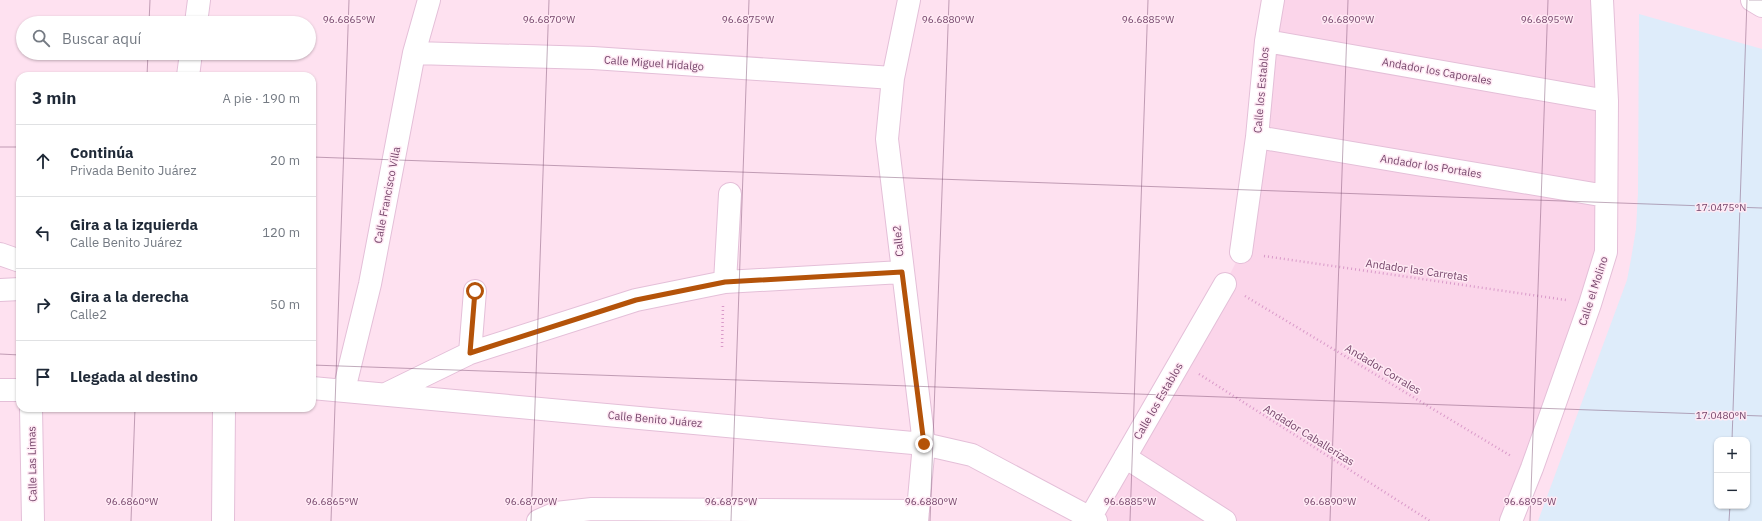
<!DOCTYPE html>
<html lang="es">
<head>
<meta charset="utf-8">
<style>
  :root { --surface:#fff; --page:#f2f2f3; --text:#1f2937; --muted:#747a83; --line:#e0e1e3 }
  body { margin:0; font-family:"IBM Plex Sans",sans-serif; background:var(--page); color:var(--text) }
  .controls { position:absolute; right:12px; bottom:12px; display:grid; overflow:hidden; border-radius:8px; box-shadow:0 1px 3px #0004 }
  .controls button { width:36px; height:36px; display:grid; place-items:center; padding:0; border:0; border-bottom:1px solid var(--line); background:var(--surface); color:var(--text); font:20px sans-serif }
  .stop { position:absolute; width:12px; height:12px; margin:-9px; border:3px solid #b45309; border-radius:50%; background:#fff }
  .stop.end { background:#b45309; border-color:#fff; box-shadow:0 1px 4px #0008 }
  .list { margin:0; padding:0; list-style:none }
  h2 { display:flex; justify-content:space-between; align-items:center; height:52px; margin:0; padding:0 16px; font-size:17px }
  h2 small { font-size:13px; font-weight:400; color:var(--muted) }
  .list li { display:grid; grid-template-columns:26px 1fr auto; gap:12px; align-items:center; box-sizing:border-box; height:72px; padding:0 16px; border-top:1px solid var(--line) }
  .list b { display:block; font-size:15px; white-space:nowrap }
  .list p { margin:0; font-size:13px; white-space:nowrap; color:var(--muted) }
  .list em { font-size:13px; font-style:normal; color:var(--muted) }
  .icon { flex:none; width:22px; height:22px; fill:none; stroke:currentColor; stroke-width:2; stroke-linecap:round; stroke-linejoin:round }
  .map { position:relative; flex:none; width:1762px; height:521px; overflow:hidden }
  .search { position:absolute; background:var(--surface); box-shadow:0 1px 3px #0004; left:16px; top:16px; width:300px; height:44px; display:flex; align-items:center; gap:10px; box-sizing:border-box; padding:0 14px; border-radius:22px; color:var(--muted); font-size:15px }
  .panel { position:absolute; background:var(--surface); box-shadow:0 1px 3px #0004; left:16px; top:72px; width:300px; height:340px; border-radius:12px }
  .map>svg:first-child { display:block }
  .residential { fill:#fbd5ea }
  .education { fill:#deecfa; fill-rule:evenodd }
  .lines { fill:none; stroke-linecap:round; stroke-linejoin:round }
  .minor-casing { stroke:#e4bfd8; stroke-width:24 }
  .path { stroke:#d99ac9; stroke-width:2.5; stroke-dasharray:1 3; stroke-linecap:butt }
  .minor { stroke:#fff; stroke-width:22 }
  .route { stroke:#b45309; stroke-width:5 }
  .ticks { fill:none; stroke:#76466b; stroke-width:1; stroke-opacity:0.45 }
  .labels { text-anchor:middle; dominant-baseline:central; stroke-width:3; stroke-linejoin:round; paint-order:stroke }
  .street-label { font-size:11px; fill:#76466b; stroke:#ffe9f4 }
  .ticks-label { font-size:10px; text-anchor:middle; fill:#76466b; stroke:#ffe9f4; stroke-width:3; stroke-linejoin:round; paint-order:stroke }
</style>
</head>
<body>
<div class="map">
<svg width="1762" height="521" viewBox="0 0 1762 521">
  <rect width="100%" height="100%" fill="#fee1f0"/>
  <path class="residential" d="M1275 0H1601L1606 252 1510 521H1096L1225 284 1241 252Z"/>
  <path class="education" d="M1639 14 1762 49V521H1538L1627 280 1631 259 1636 229 1638 193ZM1717 440H1747V506H1717Z"/>
  <g class="lines">
    <defs>
      <path id="minor" d="M909 0 893 78 887 139 924 444 917 521
        M1752 0 1762 6
        M196 23 199 0
        M1266 41 1607 101
        M414 53 593 58 893 78
        M188 76 191 53
        M1257 137 1606 196
        M1241 252 1257 137 1266 41 1273 0
        M0 254 20 261
        M725 282 730 194
        M0 290 20 289
        M470 353 475 291
        M312 388 924 444 972 455 1096 521
        M0 390H20
        M344 390 370 284 414 53 429 0
        M386 394 470 353 636 300 725 282 902 272
        M31 408 33 521
        M1125 457 1225 521
        M1090 518 1225 284
        M223 521 224 408
        M538 521 556 513 592 509 918 511
        M1511 521 1532 468 1590 304 1606 252 1607 101 1602 0"/>
    </defs>
    <use href="#minor" class="minor-casing"/>
    <path class="path" d="M1264 256 1566 300
      M1245 296 1511 456
      M722 347 723 306
      M1199 374 1430 521"/>
    <use href="#minor" class="minor"/>
  </g>
  <g class="lines">
    <path class="route" d="M475 291 470 353 636 300 725 282 902 272 924 444"/>
  </g>
  <path class="ticks" d="M1749 0H1762M149 23 150 0M147 76 148 53M0 147H20M312 157 1762 208M0 354 20 355M312 365 1762 416M1732 440 1747 0M131 521 135 408M331 521 349 0M531 521 549 0M731 521 749 0M930 521 949 0M1130 521 1148 0M1330 521 1348 0M1530 521 1548 0M1729 521 1730 506"/>
  <g class="labels">
    <g class="street-label">
      <text transform="translate(654 63) rotate(4)">Calle Miguel Hidalgo</text>
      <text transform="translate(1437 71) rotate(10)">Andador los Caporales</text>
      <text transform="translate(1261 90) rotate(-85)">Calle los Establos</text>
      <text transform="translate(1431 166) rotate(9)">Andador los Portales</text>
      <text transform="translate(387 195) rotate(-79)">Calle Francisco Villa</text>
      <text transform="translate(898 241) rotate(-96)">Calle2</text>
      <text transform="translate(1417 270) rotate(8)">Andador las Carretas</text>
      <text transform="translate(1593 291) rotate(-72)">Calle el Molino</text>
      <text transform="translate(1383 369) rotate(31)">Andador Corrales</text>
      <text transform="translate(1158 401) rotate(-60)">Calle los Establos</text>
      <text transform="translate(655 419) rotate(5)">Calle Benito Juárez</text>
      <text transform="translate(1309 435) rotate(32)">Andador Caballerizas</text>
      <text transform="translate(32 464) rotate(-91)">Calle Las Limas</text>
    </g>
  </g>
  <g class="ticks-label">
    <text x="349" y="23">96.6865°W</text>
    <text x="549" y="23">96.6870°W</text>
    <text x="748" y="23">96.6875°W</text>
    <text x="948" y="23">96.6880°W</text>
    <text x="1148" y="23">96.6885°W</text>
    <text x="1348" y="23">96.6890°W</text>
    <text x="1547" y="23">96.6895°W</text>
    <text x="1721" y="211">17.0475°N</text>
    <text x="1721" y="419">17.0480°N</text>
    <text x="132" y="505">96.6860°W</text>
    <text x="332" y="505">96.6865°W</text>
    <text x="531" y="505">96.6870°W</text>
    <text x="731" y="505">96.6875°W</text>
    <text x="931" y="505">96.6880°W</text>
    <text x="1130" y="505">96.6885°W</text>
    <text x="1330" y="505">96.6890°W</text>
    <text x="1530" y="505">96.6895°W</text>
  </g>
</svg>
<div class="controls">
<button>+</button>
<button>−</button>
</div>
<div class="stop" style="left:475px;top:291px"></div>
<div class="stop end" style="left:924px;top:444px"></div>
<div class="search"><svg class="icon" aria-label="search" viewBox="0 0 24 24"><circle cx="10" cy="10" r="6"/><path d="M15 15l6 6"/></svg>Buscar aquí</div>
<section class="panel">
<h2>3 min<small>A pie · 190 m</small></h2>
<ul class="list">
<li><svg class="icon" aria-label="ahead" viewBox="0 0 24 24"><path d="M12 20V5M6 11l6-6 6 6"/></svg><div><b>Continúa</b><p>Privada Benito Juárez</p></div><em>20 m</em></li>
<li><svg class="icon" aria-label="left" viewBox="0 0 24 24"><path d="M17 20v-9H6M10 6l-5 5 5 5"/></svg><div><b>Gira a la izquierda</b><p>Calle Benito Juárez</p></div><em>120 m</em></li>
<li><svg class="icon" aria-label="right" viewBox="0 0 24 24"><path d="M7 20v-9h11M14 6l5 5-5 5"/></svg><div><b>Gira a la derecha</b><p>Calle2</p></div><em>50 m</em></li>
<li><svg class="icon" aria-label="arrive" viewBox="0 0 24 24"><path d="M6 21V4h12l-3 4 3 4H6"/></svg><div><b>Llegada al destino</b></div></li>
</ul>
</section>
</div>
</body>
</html>
